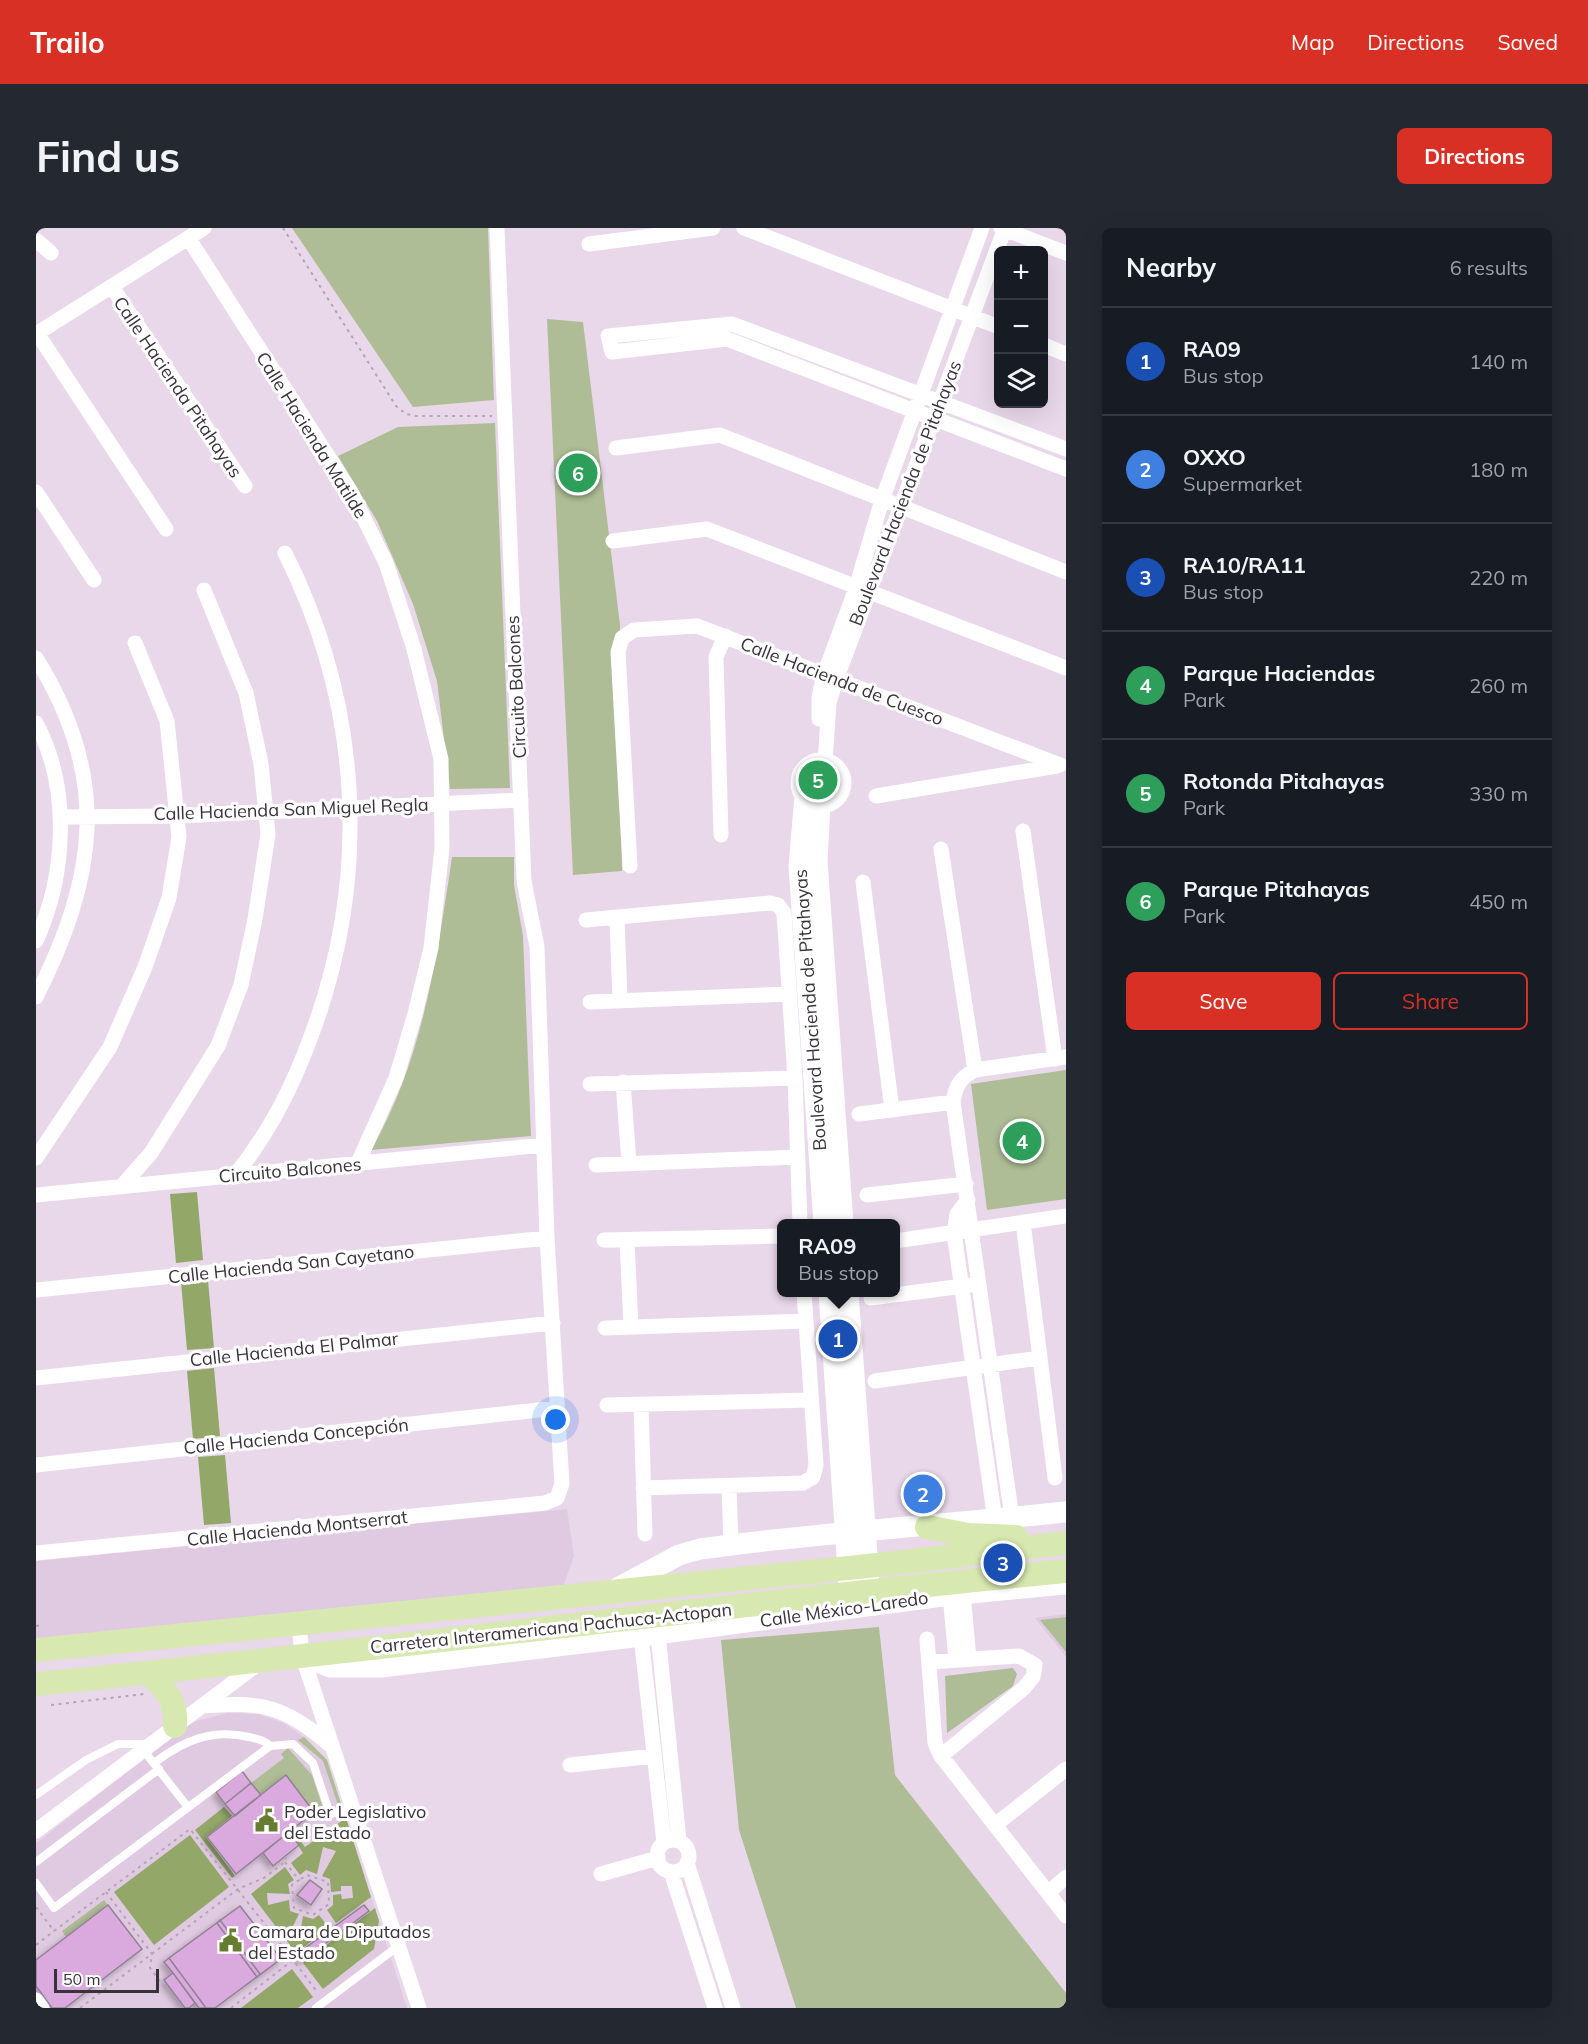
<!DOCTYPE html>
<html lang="en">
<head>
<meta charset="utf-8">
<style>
  :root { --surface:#171b24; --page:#242831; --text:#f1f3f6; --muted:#9ea1a6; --line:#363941; --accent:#d93025 }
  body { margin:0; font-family:Mulish,sans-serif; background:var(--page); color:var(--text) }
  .controls { position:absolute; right:18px; top:18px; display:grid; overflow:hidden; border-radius:9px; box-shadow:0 6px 24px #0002 }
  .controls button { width:54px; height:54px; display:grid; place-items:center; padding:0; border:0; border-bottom:2px solid var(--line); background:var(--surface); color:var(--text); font:30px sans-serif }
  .scale { position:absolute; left:18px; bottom:15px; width:105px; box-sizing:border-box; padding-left:6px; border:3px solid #383239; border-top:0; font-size:16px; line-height:21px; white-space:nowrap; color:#383239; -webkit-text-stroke:4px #fff; paint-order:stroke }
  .you { position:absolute; left:520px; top:1192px; width:21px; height:21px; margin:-15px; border:4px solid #fff; border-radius:50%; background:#1a73e8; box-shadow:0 0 0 9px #1a73e833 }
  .badge { display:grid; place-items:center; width:39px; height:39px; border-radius:50%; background:var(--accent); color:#fff; font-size:20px; font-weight:700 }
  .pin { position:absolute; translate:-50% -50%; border:3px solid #fff; box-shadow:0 2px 6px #0006 }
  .popup { position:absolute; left:741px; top:991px; width:123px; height:78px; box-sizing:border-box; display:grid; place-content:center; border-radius:9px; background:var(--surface); filter:drop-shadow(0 2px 4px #0005); font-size:20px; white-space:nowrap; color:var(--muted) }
  .popup b { font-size:22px; color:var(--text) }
  .popup::after { content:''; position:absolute; left:50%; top:100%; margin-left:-12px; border:12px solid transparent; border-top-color:var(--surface) }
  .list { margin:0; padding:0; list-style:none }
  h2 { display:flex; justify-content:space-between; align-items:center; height:78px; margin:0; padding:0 24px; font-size:26px }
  h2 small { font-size:20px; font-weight:400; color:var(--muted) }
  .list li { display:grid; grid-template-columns:39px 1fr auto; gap:18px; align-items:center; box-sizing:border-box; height:108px; padding:0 24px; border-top:2px solid var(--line) }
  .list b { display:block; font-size:22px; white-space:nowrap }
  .list p { margin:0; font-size:20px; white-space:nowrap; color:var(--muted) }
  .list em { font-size:20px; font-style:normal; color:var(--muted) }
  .actions { display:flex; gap:12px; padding:18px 24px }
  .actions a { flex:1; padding:14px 0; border:2px solid var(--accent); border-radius:9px; text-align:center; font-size:21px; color:var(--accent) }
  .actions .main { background:var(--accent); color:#fff }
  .icon { flex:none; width:33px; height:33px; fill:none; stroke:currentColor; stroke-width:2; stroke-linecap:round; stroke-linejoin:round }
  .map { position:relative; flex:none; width:1030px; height:1780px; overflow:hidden; border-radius:9px }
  header { display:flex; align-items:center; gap:36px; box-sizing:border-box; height:84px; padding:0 30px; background:var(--accent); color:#fff }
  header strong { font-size:28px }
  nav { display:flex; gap:33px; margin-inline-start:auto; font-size:21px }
  .intro { display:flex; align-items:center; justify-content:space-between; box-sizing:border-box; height:144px; padding:0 36px }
  h1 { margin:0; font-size:42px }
  .button { padding:15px 27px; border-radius:9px; background:var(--accent); color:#fff; font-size:21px; font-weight:700 }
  main { display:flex; gap:36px; padding:0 36px }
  aside { flex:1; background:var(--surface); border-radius:9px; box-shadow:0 6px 24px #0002 }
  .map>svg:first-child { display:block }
  .built { fill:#e0cae1 }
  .green { fill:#afbd96 }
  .forest { fill:#92a768 }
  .building { fill:#daaade; stroke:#918293; stroke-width:1.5; filter:url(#shadow) }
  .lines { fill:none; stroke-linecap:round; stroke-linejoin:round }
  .path { stroke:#b3a5b4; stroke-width:2; stroke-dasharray:3 4.5; stroke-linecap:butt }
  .lane { stroke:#fff; stroke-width:8 }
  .street { stroke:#fff; stroke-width:15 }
  .secondary { stroke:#fff; stroke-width:21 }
  .primary { stroke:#d7e9b0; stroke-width:24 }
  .labels { text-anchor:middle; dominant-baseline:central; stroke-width:6; stroke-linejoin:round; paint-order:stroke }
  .street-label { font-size:18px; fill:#383239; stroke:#fff }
  .poi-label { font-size:18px; fill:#383239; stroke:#fff; text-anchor:start }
</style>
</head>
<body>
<header>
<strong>Trailo</strong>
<nav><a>Map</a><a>Directions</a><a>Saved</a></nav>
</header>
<div class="intro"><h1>Find us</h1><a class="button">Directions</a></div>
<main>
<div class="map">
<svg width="1030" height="1780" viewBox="0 0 1030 1780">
  <defs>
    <filter id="shadow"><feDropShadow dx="-3.5" dy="3.5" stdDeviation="3" flood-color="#0004"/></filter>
  </defs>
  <rect width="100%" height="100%" fill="#e9d8ea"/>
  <path class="built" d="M531 1281 538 1328 527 1359 0 1412V1333Z
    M1030 1386V1429L999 1390Z
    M192 1485 222 1486 248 1495 271 1511 291 1532 371 1780H0V1615L156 1494Z"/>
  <path class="green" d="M256 0H452L458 172 377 179Z
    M511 91 547 94 584 397 586 643 537 647Z
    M459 195 474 560 414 561 401 453 377 376 341 293 302 228 362 199Z
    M416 629H478V657L487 708 495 908 335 922C387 832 401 729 416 629Z
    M1030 842V971L951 982 935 856Z
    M1030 1389V1424L1004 1392Z
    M843 1399 859 1547 1030 1765V1780H760L703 1602 685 1412Z
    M977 1440 981 1446 977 1458 911 1505 909 1448Z
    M268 1509 291 1532 305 1576 302 1577 287 1533 262 1512Z
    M252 1520 276 1547 288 1583 286 1585 278 1584 250 1548 225 1567 215 1555 248 1530 245 1526Z
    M68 1672 72 1677 30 1709 26 1703Z"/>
  <path class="forest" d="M161 964 167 1032 140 1035 134 966Z
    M172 1052 178 1120 151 1122 145 1054Z
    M178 1140 184 1208 157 1211 151 1143Z
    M189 1227 195 1295 168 1297 162 1229Z
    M188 1579 196 1588 170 1609 199 1648 196 1650 159 1602Z
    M310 1590 335 1669 300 1695 291 1682 297 1677V1667L305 1666 306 1671 317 1670 316 1658H305V1663L295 1664 294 1651 286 1648 300 1623 287 1619 281 1646 270 1642 264 1647 255 1635 267 1625 253 1604 257 1603 269 1619Z
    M154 1607 193 1659 118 1717 78 1664Z
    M249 1639 258 1652 252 1656 254 1666 231 1665 232 1677 253 1672 254 1683 263 1686 254 1704 264 1707 267 1688 277 1691 283 1687 293 1700 260 1725 215 1666Z
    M339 1680 343 1693 338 1721 287 1761 267 1735Z
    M256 1741 277 1769 262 1780H205Z"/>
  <path class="building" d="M206 1543 215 1555 189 1576 180 1564Z
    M250 1547 278 1584 200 1646 171 1609Z
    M215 1555 225 1567 199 1588 189 1576Z
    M253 1604 263 1617 237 1638 227 1625Z
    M274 1652 286 1661 275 1677 261 1667Z
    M72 1677 106 1721 29 1780H16L0 1758V1732Z
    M328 1677 333 1683 266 1733 261 1726Z
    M204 1678 245 1731 179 1780H170L133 1730Z
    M184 1692 224 1746 221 1749 181 1695Z
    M133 1730 170 1780H163L137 1745 128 1734Z
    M137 1745 159 1775 153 1780H149L128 1752Z"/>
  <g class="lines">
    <path class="path" d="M247 0 360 178 370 186 380 188H456
      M0 1398 7 1397
      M15 1477 108 1466
      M249 1634 263 1652 256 1657 258 1680 277 1687 293 1676 292 1654 271 1647 263 1652
      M70 1664 116 1726 114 1740 144 1780
      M0 1679 18 1703 154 1601 257 1732
      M0 1717 18 1703
      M44 1780 202 1661 228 1650 249 1634 250 1628
      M195 1780 257 1732 282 1765"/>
    <path class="lane" d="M234 1518 257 1516 277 1535 294 1586 317 1581
      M112 1528 151 1578
      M0 1567 50 1532 82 1516H113
      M0 1634 123 1541
      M0 1655 18 1680 234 1518C229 1512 221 1511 213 1509 176 1500 147 1513 118 1535
      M280 1780 361 1719"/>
    <path class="street" d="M708 0 963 99
      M965 0 1030 25
      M153 11 315 264 350 335 378 421 405 531 406 620 395 720 379 786 360 850 321 937
      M0 12 15 25
      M553 16 677 0
      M76 59 209 258
      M1 105 130 301
      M0 106 168 0
      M1008 117 1030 126
      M580 220 684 207 1030 344
      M1030 221 696 96 572 108 576 124 691 111 1030 241
      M0 264 58 352
      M577 313 671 301 1030 440
      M0 430C75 550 61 648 0 769
      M783 491V469L788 447 820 360 846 272 946 0
      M0 495C35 560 30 647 0 713
      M789 535 793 475 800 452 969 0
      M840 568 1021 538
      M24 589 141 588 485 572
      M987 603 1019 831
      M685 607 680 429 689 408
      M905 621 939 842
      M594 638 582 424 586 410 598 402 661 398 1024 537
      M827 654 856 882
      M581 690 584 773
      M550 692 734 675 742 677 748 685 759 850 764 996
      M554 774 754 766
      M587 854 593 935
      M554 856 759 850
      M823 886 917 874
      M0 930 74 819 109 739 133 670 143 609 131 493 99 415
      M560 937 762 929
      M200 946C233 905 256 860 274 811 335 651 326 478 249 325
      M85 959 115 925 182 818 205 757 219 691 232 606 225 536 210 465 168 362
      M0 967 508 917
      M831 967 930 956
      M932 972 921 986 918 1005 959 1292
      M987 994 1019 1250
      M568 1012 745 1008
      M591 1012 595 1099
      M859 1013 1030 988
      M0 1062 511 1010
      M835 1070 935 1057
      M569 1100 770 1093
      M0 1150 517 1095
      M839 1153 1003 1130
      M571 1177 774 1172
      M605 1177 609 1306
      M0 1237 521 1180
      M693 1258 695 1317
      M607 1260 767 1255 777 1249 780 1237 768 1064
      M976 1290 917 874C920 857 924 850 939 842L1030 829
      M0 1325 509 1275 521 1270 526 1256 511 1010 501 719 488 653 461 0
      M927 1365 933 1431
      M914 1367 920 1432
      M263 1396 266 1427 383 1780
      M622 1406 643 1613
      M605 1408 628 1615
      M891 1411 899 1515 905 1528 1030 1688
      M893 1434 983 1428 999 1437 997 1449 988 1460 905 1528
      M166 1478C225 1473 250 1478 295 1518
      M534 1537 618 1528
      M959 1597 1030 1541
      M0 1603 223 1435
      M621 1628a16 16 0 1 1 32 0a16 16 0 1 1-32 0Z
      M651 1635 697 1780
      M635 1644 679 1780
      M565 1646 622 1630
      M1012 1665 1030 1649
      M0 1772 6 1780"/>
    <path class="secondary" d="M765 555a20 20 0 1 1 40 0a20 20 0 1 1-40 0Z
      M769 568 763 638 788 996
      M784 576 781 633 807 996
      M793 1064 813 1357
      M812 1064 833 1354
      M578 1362 643 1327 664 1321C786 1304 908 1297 1030 1284
      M266 1428 294 1439H345L605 1408 914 1367 1030 1356"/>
    <path class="primary" d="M891 1299 932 1307 980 1309
      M0 1422 832 1338 1030 1315
      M113 1445C130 1462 141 1473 139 1498
      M0 1456C344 1423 686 1376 1030 1343"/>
  </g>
  <defs>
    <symbol id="civic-bare" viewBox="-9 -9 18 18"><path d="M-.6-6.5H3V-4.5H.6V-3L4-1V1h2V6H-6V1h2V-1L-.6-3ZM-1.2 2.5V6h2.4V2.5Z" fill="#667d2f" stroke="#fff" stroke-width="2.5" paint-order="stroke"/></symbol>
  </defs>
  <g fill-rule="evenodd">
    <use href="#civic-bare" x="214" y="1576" width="33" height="33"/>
    <use href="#civic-bare" x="178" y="1696" width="33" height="33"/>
  </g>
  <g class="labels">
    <g class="street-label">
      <text transform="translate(142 159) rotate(56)">Calle Hacienda Pitahayas</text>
      <text transform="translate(276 207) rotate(58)">Calle Hacienda Matilde</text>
      <text transform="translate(869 265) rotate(-69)">Boulevard Hacienda de Pitahayas</text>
      <text transform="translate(806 453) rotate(21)">Calle Hacienda de Cuesco</text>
      <text transform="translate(480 459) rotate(-93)">Circuito Balcones</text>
      <text transform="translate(255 581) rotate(-2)">Calle Hacienda San Miguel Regla</text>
      <text transform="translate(774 782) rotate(-94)">Boulevard Hacienda de Pitahayas</text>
      <text transform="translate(254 942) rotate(-5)">Circuito Balcones</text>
      <text transform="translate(255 1036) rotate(-6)">Calle Hacienda San Cayetano</text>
      <text transform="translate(258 1121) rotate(-6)">Calle Hacienda El Palmar</text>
      <text transform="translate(260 1208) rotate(-6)">Calle Hacienda Concepción</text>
      <text transform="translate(261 1300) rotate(-6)">Calle Hacienda Montserrat</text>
      <text transform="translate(808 1381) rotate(-8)">Calle México-Laredo</text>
      <text transform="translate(515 1400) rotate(-6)">Carretera Interamericana Pachuca-Actopan</text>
    </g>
    <g class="poi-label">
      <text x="248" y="1583">Poder Legislativo<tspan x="248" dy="21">del Estado</tspan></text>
      <text x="212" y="1703">Camara de Diputados<tspan x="212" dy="21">del Estado</tspan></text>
    </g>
  </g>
</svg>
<div class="controls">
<button>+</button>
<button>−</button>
<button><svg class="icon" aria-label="layers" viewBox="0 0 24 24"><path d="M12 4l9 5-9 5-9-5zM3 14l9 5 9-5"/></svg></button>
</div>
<div class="scale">50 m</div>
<div class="you"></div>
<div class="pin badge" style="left:802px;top:1111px;background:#1a4fb4">1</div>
<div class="popup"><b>RA09</b>Bus stop</div>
<div class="pin badge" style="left:887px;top:1266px;background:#3f7fe0">2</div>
<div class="pin badge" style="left:967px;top:1335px;background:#1a4fb4">3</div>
<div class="pin badge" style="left:986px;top:913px;background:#2e9e5b">4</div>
<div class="pin badge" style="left:782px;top:552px;background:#2e9e5b">5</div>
<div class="pin badge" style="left:542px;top:245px;background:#2e9e5b">6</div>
</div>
<aside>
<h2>Nearby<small>6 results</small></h2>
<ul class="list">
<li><span class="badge" style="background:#1a4fb4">1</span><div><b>RA09</b><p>Bus stop</p></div><em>140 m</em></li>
<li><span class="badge" style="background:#3f7fe0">2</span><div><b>OXXO</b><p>Supermarket</p></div><em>180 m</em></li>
<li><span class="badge" style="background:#1a4fb4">3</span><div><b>RA10/RA11</b><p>Bus stop</p></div><em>220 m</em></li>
<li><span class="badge" style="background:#2e9e5b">4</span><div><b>Parque Haciendas</b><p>Park</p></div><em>260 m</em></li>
<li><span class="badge" style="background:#2e9e5b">5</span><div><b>Rotonda Pitahayas</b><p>Park</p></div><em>330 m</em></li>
<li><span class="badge" style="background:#2e9e5b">6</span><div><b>Parque Pitahayas</b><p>Park</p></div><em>450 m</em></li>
</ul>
<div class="actions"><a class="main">Save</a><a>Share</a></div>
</aside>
</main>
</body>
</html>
